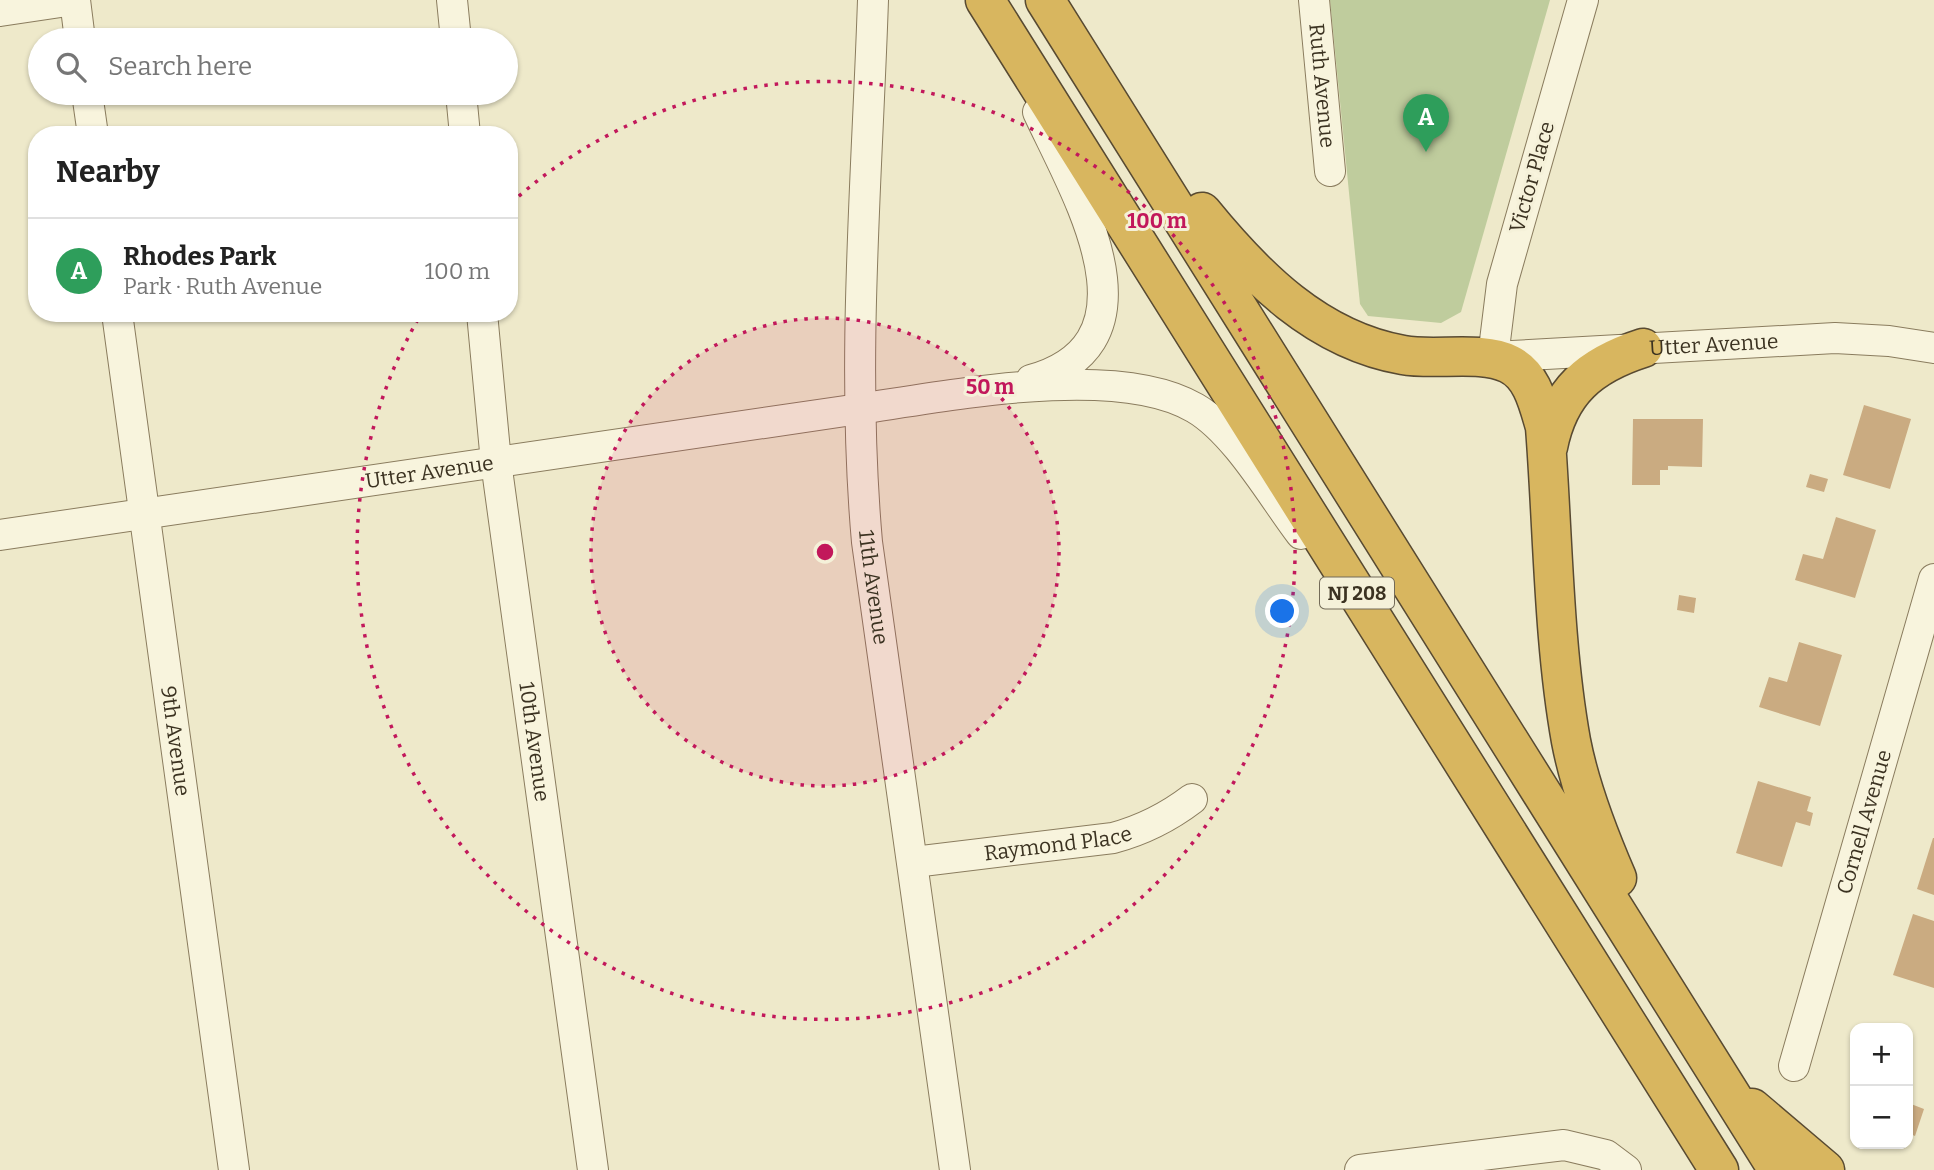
<!DOCTYPE html>
<html lang="en">
<head>
<meta charset="utf-8">
<style>
  :root { --surface:#fff; --page:#f6f6f6; --text:#222; --muted:#767676; --line:#e0e0e0; --accent:#7c3aed }
  body { margin:0; font-family:Bitter,serif; background:var(--page); color:var(--text) }
  .controls { position:absolute; right:21px; bottom:21px; display:grid; overflow:hidden; border-radius:14px; box-shadow:0 2px 5px #0004 }
  .controls button { width:63px; height:63px; display:grid; place-items:center; padding:0; border:0; border-bottom:2px solid var(--line); background:var(--surface); color:var(--text); font:35px sans-serif }
  .you { position:absolute; left:1283px; top:612px; width:24px; height:24px; margin:-18px; border:5px solid #fff; border-radius:50%; background:#1a73e8; box-shadow:0 0 0 10px #1a73e833 }
  .badge { display:grid; place-items:center; width:46px; height:46px; border-radius:50%; background:var(--accent); color:#fff; font-size:23px; font-weight:700 }
  .pin { position:absolute; translate:-50% -58px; filter:drop-shadow(0 2px 4px #0008) }
  .pin::after { content:''; position:absolute; top:37px; width:24px; height:21px; background:inherit; clip-path:polygon(0 0,100% 0,50% 100%) }
  .list { margin:0; padding:0; list-style:none }
  h2 { display:flex; justify-content:space-between; align-items:center; height:91px; margin:0; padding:0 28px; font-size:30px }
  h2 small { font-size:23px; font-weight:400; color:var(--muted) }
  .list li { display:grid; grid-template-columns:46px 1fr auto; gap:21px; align-items:center; box-sizing:border-box; height:105px; padding:0 28px; border-top:2px solid var(--line) }
  .list b { display:block; font-size:26px; white-space:nowrap }
  .list p { margin:0; font-size:23px; white-space:nowrap; color:var(--muted) }
  .list em { font-size:23px; font-style:normal; color:var(--muted) }
  .icon { flex:none; width:38px; height:38px; fill:none; stroke:currentColor; stroke-width:2; stroke-linecap:round; stroke-linejoin:round }
  .map { position:relative; flex:none; width:1934px; height:1170px; overflow:hidden }
  .search { position:absolute; background:var(--surface); box-shadow:0 2px 5px #0004; left:28px; top:28px; width:490px; height:77px; display:flex; align-items:center; gap:18px; box-sizing:border-box; padding:0 24px; border-radius:38px; color:var(--muted); font-size:26px }
  .panel { position:absolute; background:var(--surface); box-shadow:0 2px 5px #0004; left:28px; top:126px; width:490px; height:196px; border-radius:28px }
  .map>svg:first-child { display:block }
  .green { fill:#bfcc9d }
  .building { fill:#caab81 }
  .lines { fill:none; stroke-linecap:round; stroke-linejoin:round }
  .minor-casing { stroke:#8a7c5e; stroke-width:32 }
  .highway-casing { stroke:#584a32; stroke-width:41 }
  .minor { stroke:#f8f4dd; stroke-width:30 }
  .highway { stroke:#d8b65f; stroke-width:38 }
  .ring { fill:none; stroke:#c2185b; stroke-width:3.5; stroke-dasharray:3.5 7 }
  .labels { text-anchor:middle; dominant-baseline:central; stroke-width:6; stroke-linejoin:round; paint-order:stroke }
  .shield { fill:#f5f1d9; stroke:#736b58; stroke-width:2 }
  .shield-label { font-size:19px; font-weight:bold; fill:#3b3221 }
  .street-label { font-size:21px; fill:#3b3221; stroke:#f5f1d9 }
  .centre { fill:#c2185b; stroke:#f5f1d9; stroke-width:3.5 }
  .ring-label { font-size:21px; text-anchor:middle; font-weight:bold; fill:#c2185b; stroke:#f5f1d9; stroke-width:6; stroke-linejoin:round; paint-order:stroke }
</style>
</head>
<body>
<div class="map">
<svg width="1934" height="1170" viewBox="0 0 1934 1170">
  <rect width="100%" height="100%" fill="#eee9ca"/>
  <path class="green" d="M1330 0H1550L1461 312 1441 323 1368 316 1360 304Z"/>
  <path class="building" d="M1864 405 1911 419 1890 489 1843 475Z
    M1633 419H1703L1702 467 1668 466V470H1660V485H1632Z
    M1810 474 1828 479 1824 492 1806 487Z
    M1836 517 1876 530 1855 598 1795 580 1803 554 1823 559Z
    M1679 595 1696 598 1694 613 1677 610Z
    M1799 642 1842 655 1820 726 1759 707 1769 677 1787 682Z
    M1758 781 1811 797 1807 811 1813 813 1810 826 1796 822 1782 867 1736 853Z
    M1933 838H1934V895L1917 889Z
    M1913 914 1934 921V988L1893 975Z
    M1908 1098 1912 1100 1911 1104 1924 1109 1915 1136 1908 1133Z"/>
  <g class="lines">
    <defs>
      <g id="minor">
        <path d="M75 0 80 40"/>
        <path d="M452 0 456 40"/>
        <path id="s1" d="M873 0C867 180 851 362 867 542L955 1170"/>
        <path id="s2" d="M1314 0 1330 171"/>
        <path id="s3" d="M1583 0 1502 284 1493 357 1835 338 1889 341 1934 348"/>
        <path d="M0 11 74 0"/>
        <path d="M87 93 93 135"/>
        <path d="M461 93 465 135"/>
        <path id="s4" d="M117 313 234 1170"/>
        <path id="s5" d="M482 313 496 462 593 1170"/>
        <path d="M1031 380C1167 342 1075 192 1038 112"/>
        <path id="s6" d="M0 535 859 409C947 396 1117 362 1195 408 1236 432 1272 496 1301 534"/>
        <path id="s7" d="M914 862 1113 838C1143 830 1167 818 1192 799"/>
        <path id="s8" d="M1794 1066 1934 579"/>
        <path d="M1360 1170 1564 1145 1606 1155 1626 1170"/>
      </g>
      <path id="highway" d="M985 0 1719 1170
        M1045 0 1778 1170
        M1202 212C1255 277 1317 340 1403 355 1435 361 1481 350 1509 364 1532 375 1538 403 1545 427 1553 529 1553 641 1571 741 1580 788 1598 834 1617 878
        M1548 447C1559 391 1590 365 1643 348
        M1752 1108 1825 1170"/>
    </defs>
    <use href="#minor" class="minor-casing"/>
    <use href="#highway" class="highway-casing"/>
    <use href="#minor" class="minor"/>
    <use href="#highway" class="highway"/>
  </g>
  <circle cx="825" cy="552" r="234" fill="#c2185b" fill-opacity=".12"/>
  <g class="ring">
    <circle cx="825" cy="552" r="234"/>
    <path d="M511 203A469 469 0 1 1 421 314"/>
  </g>
  <g class="labels">
    <rect class="shield" x="1320" y="577.5" width="74" height="31" rx="5"/>
    <g class="shield-label">
      <text x="1357" y="593">NJ 208</text>
    </g>
    <g class="street-label">
      <text stroke="none"><textPath href="#s2" startOffset="86">Ruth Avenue</textPath></text>
      <text transform="translate(1532 177) rotate(-74)">Victor Place</text>
      <text stroke="none"><textPath href="#s3" startOffset="590">Utter Avenue</textPath></text>
      <text stroke="none"><textPath href="#s6" startOffset="434">Utter Avenue</textPath></text>
      <text stroke="none"><textPath href="#s1" startOffset="588">11th Avenue</textPath></text>
      <text stroke="none"><textPath href="#s4" startOffset="432">9th Avenue</textPath></text>
      <text stroke="none"><textPath href="#s5" startOffset="432">10th Avenue</textPath></text>
      <text stroke="none"><textPath href="#s8" startOffset="254">Cornell Avenue</textPath></text>
      <text stroke="none"><textPath href="#s7" startOffset="145">Raymond Place</textPath></text>
    </g>
  </g>
  <circle cx="825" cy="552" r="10" class="centre"/>
  <g class="ring-label">
    <text x="1157" y="228">100 m</text>
    <text x="990" y="394">50 m</text>
  </g>
</svg>
<div class="controls">
<button>+</button>
<button>−</button>
</div>
<div class="you"></div>
<div class="pin badge" style="left:1426px;top:152px;background:#2e9e5b">A</div>
<div class="search"><svg class="icon" aria-label="search" viewBox="0 0 24 24"><circle cx="10" cy="10" r="6"/><path d="M15 15l6 6"/></svg>Search here</div>
<section class="panel">
<h2>Nearby<small></small></h2>
<ul class="list">
<li><span class="badge" style="background:#2e9e5b">A</span><div><b>Rhodes Park</b><p>Park · Ruth Avenue</p></div><em>100 m</em></li>
</ul>
</section>
</div>
</body>
</html>
